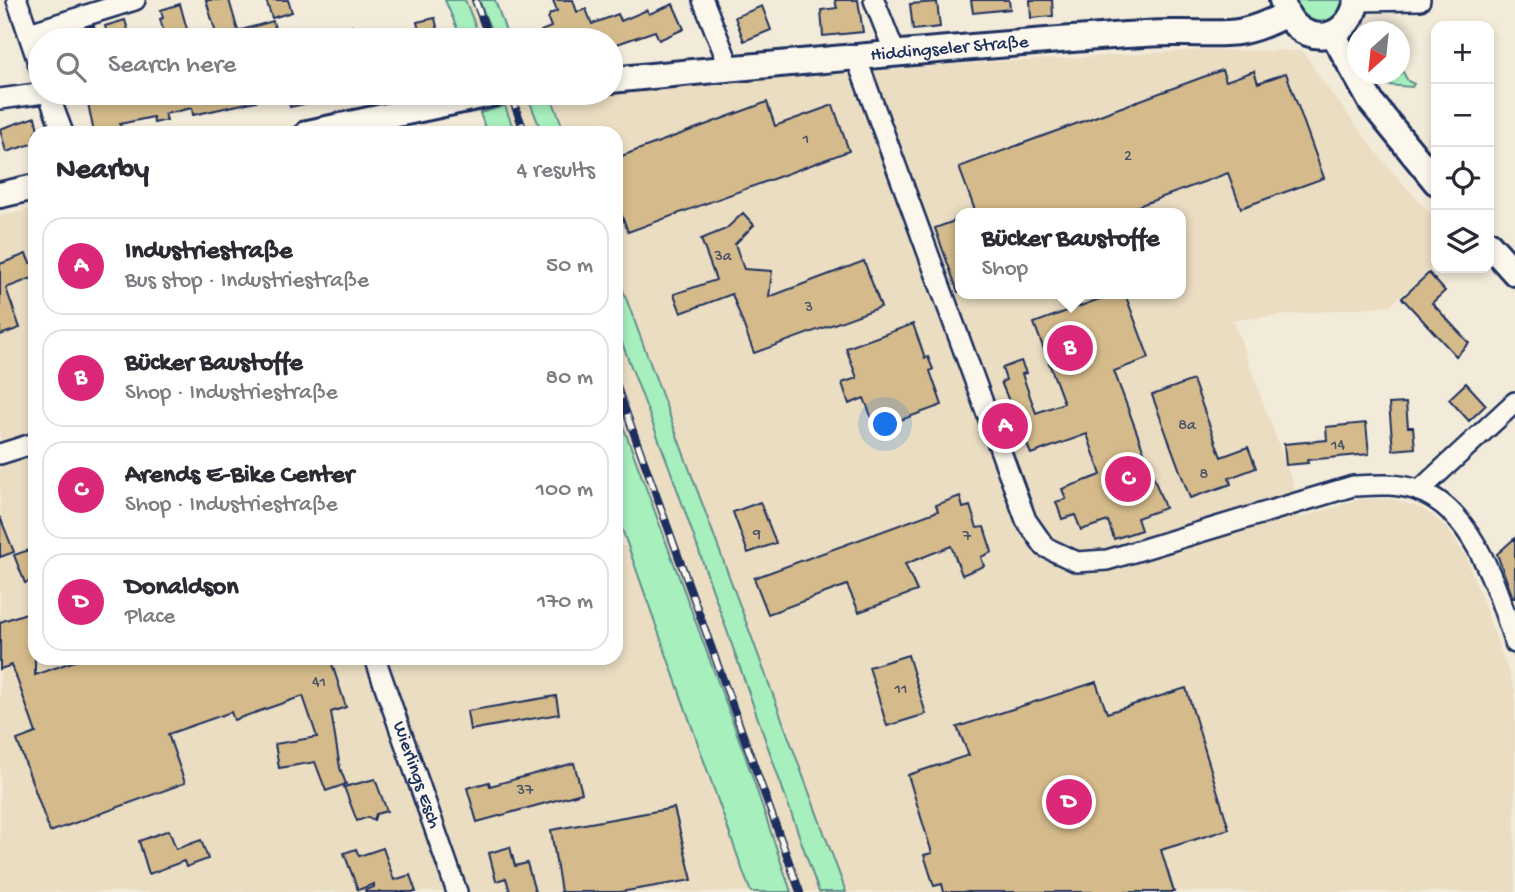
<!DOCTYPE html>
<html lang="en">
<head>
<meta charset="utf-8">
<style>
  :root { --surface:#fff; --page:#f2f2f3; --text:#2b2b33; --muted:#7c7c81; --line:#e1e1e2; --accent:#db2777 }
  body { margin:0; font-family:"Gochi Hand",sans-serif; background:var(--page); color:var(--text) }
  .controls { position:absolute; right:21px; top:21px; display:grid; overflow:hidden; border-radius:14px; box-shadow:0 4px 10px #0003 }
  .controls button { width:63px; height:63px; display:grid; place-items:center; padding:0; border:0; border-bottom:2px solid var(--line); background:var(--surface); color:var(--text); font:35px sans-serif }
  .compass { position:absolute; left:1347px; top:21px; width:63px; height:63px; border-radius:50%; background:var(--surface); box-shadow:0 4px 10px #0003; rotate:207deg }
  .you { position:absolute; left:886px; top:425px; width:24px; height:24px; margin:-18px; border:5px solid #fff; border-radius:50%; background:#1a73e8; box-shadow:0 0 0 10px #1a73e833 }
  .badge { display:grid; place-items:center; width:46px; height:46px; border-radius:50%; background:var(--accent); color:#fff; font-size:23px; font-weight:700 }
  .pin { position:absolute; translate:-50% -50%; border:4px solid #fff; box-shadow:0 2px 7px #0006 }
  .popup { position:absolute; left:955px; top:208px; width:231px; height:91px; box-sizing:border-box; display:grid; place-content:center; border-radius:14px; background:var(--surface); filter:drop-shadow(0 2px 5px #0005); font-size:23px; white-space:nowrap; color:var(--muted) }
  .popup b { font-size:26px; color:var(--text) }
  .popup::after { content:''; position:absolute; left:50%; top:100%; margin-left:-14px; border:14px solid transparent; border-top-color:var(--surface) }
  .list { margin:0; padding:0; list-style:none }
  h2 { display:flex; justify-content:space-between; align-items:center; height:91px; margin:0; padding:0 28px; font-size:30px }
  h2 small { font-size:23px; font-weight:400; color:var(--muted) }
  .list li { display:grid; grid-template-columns:46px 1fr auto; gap:21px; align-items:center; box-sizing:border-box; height:98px; margin:0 14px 14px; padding:0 14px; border:2px solid var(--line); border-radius:21px }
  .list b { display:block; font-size:26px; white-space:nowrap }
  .list p { margin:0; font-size:23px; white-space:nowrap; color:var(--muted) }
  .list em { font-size:23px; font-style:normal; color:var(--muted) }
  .icon { flex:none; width:38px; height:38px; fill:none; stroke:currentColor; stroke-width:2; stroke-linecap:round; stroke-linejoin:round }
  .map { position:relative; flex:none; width:1515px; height:892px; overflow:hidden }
  .search { position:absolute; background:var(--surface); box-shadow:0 4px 10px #0003; left:28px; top:28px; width:595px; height:77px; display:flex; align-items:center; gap:18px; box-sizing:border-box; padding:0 24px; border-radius:38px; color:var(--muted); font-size:26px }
  .panel { position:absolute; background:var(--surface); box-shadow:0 4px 10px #0003; left:28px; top:126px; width:595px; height:539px; border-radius:21px }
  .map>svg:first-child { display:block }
  .built { fill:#eaddc2; fill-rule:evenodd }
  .green { fill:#a7efbd; stroke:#618f8e; stroke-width:2 }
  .building { fill:#d5bb8b; stroke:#1b2f5e; stroke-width:2 }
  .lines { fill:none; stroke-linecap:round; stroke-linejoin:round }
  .minor-casing { stroke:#1b2f5e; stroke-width:24 }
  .tertiary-casing { stroke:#1b2f5e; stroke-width:30 }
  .minor { stroke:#fbf7ec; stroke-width:19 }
  .tertiary { stroke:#fbf7ec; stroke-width:24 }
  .rail-casing { stroke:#1b2f5e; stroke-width:8 }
  .rail { stroke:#fbf7ec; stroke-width:5; stroke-dasharray:16; stroke-linecap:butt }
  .labels { text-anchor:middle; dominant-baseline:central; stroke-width:5; stroke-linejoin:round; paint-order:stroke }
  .number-label { font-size:16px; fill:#4a5269 }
  .street-label { font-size:19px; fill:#1b2f5e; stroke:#fbf7ec }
</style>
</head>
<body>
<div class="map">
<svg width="1515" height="892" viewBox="0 0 1515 892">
  <rect width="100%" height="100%" fill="#f3ebd9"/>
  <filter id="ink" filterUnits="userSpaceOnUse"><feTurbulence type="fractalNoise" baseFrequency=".0143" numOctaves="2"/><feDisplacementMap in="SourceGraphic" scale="14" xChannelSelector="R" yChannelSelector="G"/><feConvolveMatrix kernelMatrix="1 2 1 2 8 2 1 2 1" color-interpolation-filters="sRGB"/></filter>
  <g filter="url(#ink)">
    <path class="built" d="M465 0H479L495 40H481Z
      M1203 50 1303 51 1323 82 1385 163 1436 220V264L1391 305 1233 320 1294 486 1299 518 1360 499H1391L1421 508 1432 515 1445 526 1466 556 1515 690V892H846L616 271V133H565L552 99 946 65ZM960 213H1180V294H960Z
      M528 97 542 133H515L503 101Z
      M35 208V658H616V547L629 545 751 892H0V216Z
      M616 327 670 469 819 892H791L745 755 616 407Z"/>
    <path class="green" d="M445 0H465L481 40H462Z
      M479 0H495L509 40H495Z
      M1294 0H1346L1337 19 1316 25 1298 14Z
      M1400 67 1408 81 1414 84 1412 87 1387 85 1381 74H1400Z
      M550 94 552 99 565 133H542L528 97Z
      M505 106 515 133H487L480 113Z
      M616 271 846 892H819L670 469 616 327Z
      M616 407 745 755 791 892H751L745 877 616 512Z"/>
    <path class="building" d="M206 0H229L238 31 273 21 278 40H218Z
      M266 0H288L292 12 272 18Z
      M553 0H573L577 12 586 9 592 24 618 14 621 21 647 10 649 14 673 4 684 29 659 40 655 31 611 46V40H545L541 31 551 27 548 19 550 14 557 11Z
      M835 0H858L863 32 823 36 821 10 837 8Z
      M971 0H1009L1010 9 973 13Z
      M1030 0H1052L1053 16 1031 18Z
      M937 2 940 27 913 30 910 4Z
      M180 4 190 40H162L164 33 160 19 163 18 161 10Z
      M762 6 771 30 744 41 735 17Z
      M435 18 440 40H421L417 22Z
      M125 20 131 40H109L105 26Z
      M94 26 96 32 81 37 79 30Z
      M352 26 355 40H341L338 29Z
      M1222 70 1226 81 1254 71 1258 83 1286 73 1324 178 1241 208 1228 173 1119 213H976L959 167Z
      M86 93H146L148 101 150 93H269L270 98 193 115 192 108 165 114 167 120 154 123 153 117 120 124 121 127 94 133Z
      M287 93H331V98L290 107Z
      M767 102 775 126 833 105 849 151 628 232 616 199V158Z
      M35 117 38 130 35 133V143L6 152 0 129Z
      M743 213 754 225 735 244 744 269 772 271 769 297 864 261 881 307 754 353 732 294 681 313 674 294 716 280 701 239 726 229Z
      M960 219V292H958L935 228Z
      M26 254 30 263 35 261V277L6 288 20 328 0 335V264Z
      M1429 273 1445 291 1432 303 1469 343 1456 356 1402 298Z
      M1113 294H1125L1149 358 1114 371 1165 508 1137 518 1141 530 1114 539 1108 521 1081 530 1075 515 1062 519 1056 502 1066 499 1062 489 1101 475 1087 434 1031 454 1001 382 1006 380 1002 368 1021 361 1026 373 1022 374 1036 413 1064 403 1034 323Z
      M913 324 925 358 928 357 933 369 930 371 942 405 876 429 864 398 849 404 842 383 857 378 846 348Z
      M1193 380 1221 457 1248 447 1256 468 1229 478 1231 484 1190 498 1152 395Z
      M1466 383 1486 405 1469 421 1449 399Z
      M1406 403 1408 427H1413L1415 448 1393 450 1389 404Z
      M1366 423 1369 454 1307 460 1308 463 1286 465 1284 444 1327 440 1326 427Z
      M960 496 963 508 970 506 977 528 984 527 992 552 981 557 984 566 962 575 951 546 905 564 917 591 859 612 847 585 768 614 754 578 938 511 936 505Z
      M760 502 776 543 748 553 733 512Z
      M0 517 14 552 0 557Z
      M1515 538V598H1513L1497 554Z
      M32 549 35 558V580L25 583 14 555Z
      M26 613 35 639V675L83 658H330L346 707 331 712 340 768 346 784 326 791 315 762 279 768 275 744 317 737 303 696 234 720 231 712 168 734 185 783 50 832 17 740 36 733 12 665 0 669V622Z
      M908 655 926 714 887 726 869 667Z
      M1096 682 1107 713 1186 688 1229 829 1161 850 1174 892H944L942 884 934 886 924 855 932 853 908 775 969 755 957 727Z
      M556 696 559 714 470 730 467 711Z
      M574 763 582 793 477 822 467 788 489 782 490 786Z
      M375 779 387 811 376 814 374 820 368 817 357 821 344 787Z
      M674 808 692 880 620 892H561L551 830Z
      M169 830 176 849 201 840 208 859 186 867 184 861 149 874 139 841Z
      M510 847 515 866 527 863 535 892H510L506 878 496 881 489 853Z
      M383 848 394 880 410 875 416 892H366L365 890 374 887V884L358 890 344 853 356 849 359 856Z"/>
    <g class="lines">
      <defs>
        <g id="minor">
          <path d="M17 0 40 68"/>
          <path d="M703 0 730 68"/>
          <path d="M874 0 895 53"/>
          <path d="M1357 1 1420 0"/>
          <path d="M29 33 135 0"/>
          <path d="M856 57 1026 520 1045 547 1077 562 1107 560 1353 486C1375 485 1396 483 1417 490 1475 510 1497 591 1515 643"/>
          <path d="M48 93 63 133"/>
          <path d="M0 99 44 93"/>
          <path d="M0 454 35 443"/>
          <path d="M1419 491 1515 402"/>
          <path id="s1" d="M375 658 457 892"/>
        </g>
        <g id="tertiary">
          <path d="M1282 0C1292 47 1348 48 1357 0"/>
          <path d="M1333 34 1371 102 1436 182"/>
          <path id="s2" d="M611 80C764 65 918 51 1072 39 1105 37 1139 33 1173 33 1223 32 1238 40 1286 14"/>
          <path d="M308 133 495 93"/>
          <path d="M0 195 35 187"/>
          <path d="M1489 244 1515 273"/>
        </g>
      </defs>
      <use href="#minor" class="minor-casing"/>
      <use href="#tertiary" class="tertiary-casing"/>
      <use href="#minor" class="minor"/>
      <use href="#tertiary" class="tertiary"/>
      <defs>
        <path id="rail" d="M475 0 490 40
          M510 93 525 133
          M616 384 800 892"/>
      </defs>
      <use href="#rail" class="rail-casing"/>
      <use href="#rail" class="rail"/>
    </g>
  </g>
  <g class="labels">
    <g class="number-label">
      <text x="806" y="140">1</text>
      <text x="1128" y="157">2</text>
      <text x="723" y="257">3a</text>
      <text x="809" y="308">3</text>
      <text x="1187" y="426">8a</text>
      <text x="1338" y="446">14</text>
      <text x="1204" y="475">8</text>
      <text x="757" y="535">9</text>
      <text x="967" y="537">7</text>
      <text x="319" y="683">41</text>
      <text x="901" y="690">11</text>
      <text x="525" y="791">37</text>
    </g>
    <g class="street-label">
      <text stroke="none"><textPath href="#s2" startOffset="340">Hiddingseler Straße</textPath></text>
      <text stroke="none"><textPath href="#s1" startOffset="124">Wierlings Esch</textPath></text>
    </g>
  </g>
</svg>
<div class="controls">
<button>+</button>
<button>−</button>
<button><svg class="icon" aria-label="locate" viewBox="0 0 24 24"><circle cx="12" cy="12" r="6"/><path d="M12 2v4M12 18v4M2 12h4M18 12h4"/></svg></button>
<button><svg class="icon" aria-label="layers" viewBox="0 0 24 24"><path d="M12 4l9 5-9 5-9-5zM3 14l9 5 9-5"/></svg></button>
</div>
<svg class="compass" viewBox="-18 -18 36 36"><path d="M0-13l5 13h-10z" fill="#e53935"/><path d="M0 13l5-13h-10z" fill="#7c7c81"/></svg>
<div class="you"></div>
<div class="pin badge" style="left:1005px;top:426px">A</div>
<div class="pin badge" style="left:1070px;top:348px">B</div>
<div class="popup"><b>Bücker Baustoffe</b>Shop</div>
<div class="pin badge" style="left:1128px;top:479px">C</div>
<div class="pin badge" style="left:1069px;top:802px">D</div>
<div class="search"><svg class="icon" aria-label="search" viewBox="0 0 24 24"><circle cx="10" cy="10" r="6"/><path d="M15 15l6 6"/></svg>Search here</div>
<section class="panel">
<h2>Nearby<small>4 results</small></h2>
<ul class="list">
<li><span class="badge">A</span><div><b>Industriestraße</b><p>Bus stop · Industriestraße</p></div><em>50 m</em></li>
<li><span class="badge">B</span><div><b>Bücker Baustoffe</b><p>Shop · Industriestraße</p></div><em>80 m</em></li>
<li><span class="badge">C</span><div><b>Arends E-Bike Center</b><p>Shop · Industriestraße</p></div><em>100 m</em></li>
<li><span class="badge">D</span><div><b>Donaldson</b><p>Place</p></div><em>170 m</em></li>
</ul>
</section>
</div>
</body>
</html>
